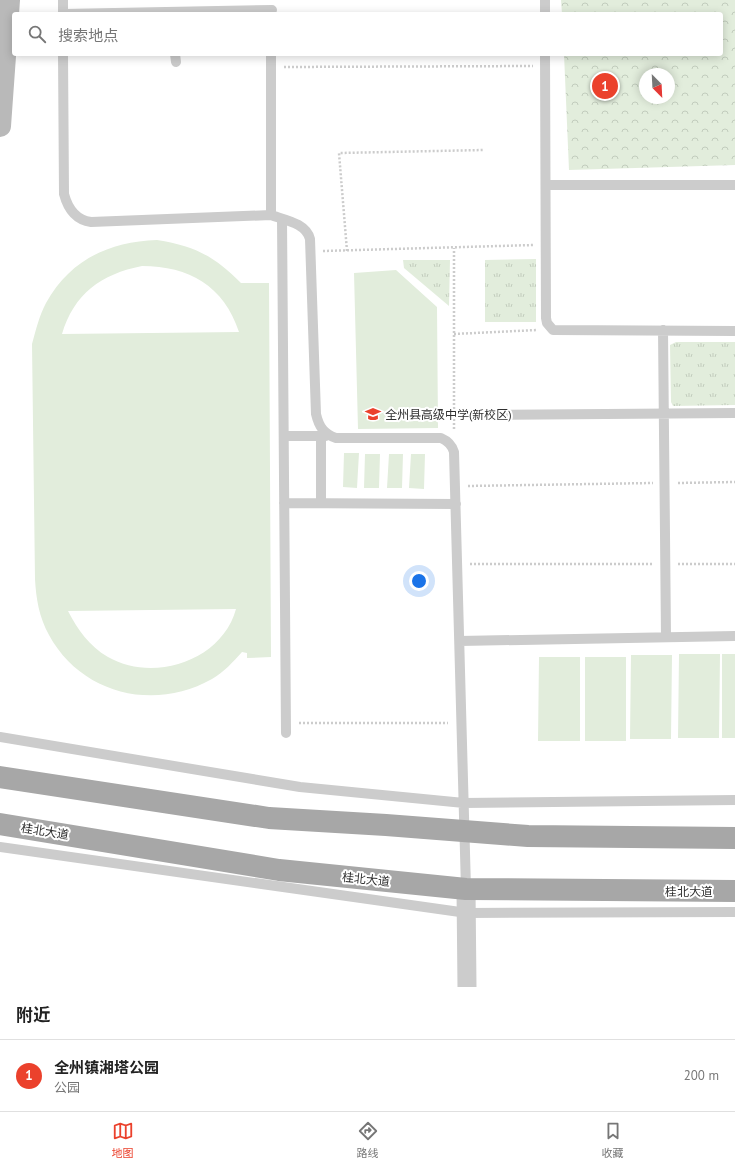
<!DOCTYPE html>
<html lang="zh">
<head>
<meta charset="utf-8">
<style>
  :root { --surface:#fff; --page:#f2f2f2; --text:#222; --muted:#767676; --line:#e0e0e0; --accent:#eb412c }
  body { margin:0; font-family:"PT Sans","Noto Sans SC",sans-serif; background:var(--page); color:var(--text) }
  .compass { position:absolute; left:639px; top:68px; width:36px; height:36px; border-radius:50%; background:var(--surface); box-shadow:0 2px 10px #0003; rotate:156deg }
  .you { position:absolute; left:419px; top:581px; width:14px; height:14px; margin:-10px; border:3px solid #fff; border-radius:50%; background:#1a73e8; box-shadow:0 0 0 6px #1a73e833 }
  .badge { display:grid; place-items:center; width:26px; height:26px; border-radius:50%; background:var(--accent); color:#fff; font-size:13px; font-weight:700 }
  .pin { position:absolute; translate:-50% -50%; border:2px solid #fff; box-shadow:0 1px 4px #0006 }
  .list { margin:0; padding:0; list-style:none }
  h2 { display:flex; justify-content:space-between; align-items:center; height:52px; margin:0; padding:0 16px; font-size:17px }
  h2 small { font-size:13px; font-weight:400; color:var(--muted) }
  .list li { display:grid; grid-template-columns:26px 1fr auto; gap:12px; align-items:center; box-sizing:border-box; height:72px; padding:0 16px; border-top:1px solid var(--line) }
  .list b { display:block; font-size:15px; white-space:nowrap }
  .list p { margin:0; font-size:13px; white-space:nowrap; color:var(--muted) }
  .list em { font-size:13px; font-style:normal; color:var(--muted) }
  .icon { flex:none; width:22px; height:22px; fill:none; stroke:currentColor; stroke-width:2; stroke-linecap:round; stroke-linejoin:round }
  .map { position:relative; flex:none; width:735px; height:987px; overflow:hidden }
  .search { position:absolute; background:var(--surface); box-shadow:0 2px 10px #0003; left:12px; right:12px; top:12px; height:44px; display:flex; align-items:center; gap:10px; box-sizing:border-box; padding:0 14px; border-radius:4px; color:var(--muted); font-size:15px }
  .sheet { height:124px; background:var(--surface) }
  nav { display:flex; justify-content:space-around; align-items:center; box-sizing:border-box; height:56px; border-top:1px solid var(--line); background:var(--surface); font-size:11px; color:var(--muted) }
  nav a { display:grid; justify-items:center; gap:2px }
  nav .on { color:var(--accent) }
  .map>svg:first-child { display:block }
  .grass { fill:url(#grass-tufts) }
  .park { fill:url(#park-crowns); fill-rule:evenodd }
  .garden { fill:#e2eddc; fill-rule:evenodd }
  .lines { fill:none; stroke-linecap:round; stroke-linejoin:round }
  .path { stroke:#ccc; stroke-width:2.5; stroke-dasharray:2 2; stroke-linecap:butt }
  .lane { stroke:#ccc; stroke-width:10 }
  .street { stroke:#ccc; stroke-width:19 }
  .secondary { stroke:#b9b9b9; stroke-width:22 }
  .primary { stroke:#a7a7a7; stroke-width:22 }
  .labels { text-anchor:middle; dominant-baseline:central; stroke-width:4; stroke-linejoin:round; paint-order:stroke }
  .poi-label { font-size:12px; fill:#2f2f2f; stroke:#fff; text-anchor:start }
  .street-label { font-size:12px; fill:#2f2f2f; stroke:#fff }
</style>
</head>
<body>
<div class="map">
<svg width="735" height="987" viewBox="0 0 735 987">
  <defs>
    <pattern id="grass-tufts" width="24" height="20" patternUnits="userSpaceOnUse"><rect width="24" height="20" fill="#e2eddc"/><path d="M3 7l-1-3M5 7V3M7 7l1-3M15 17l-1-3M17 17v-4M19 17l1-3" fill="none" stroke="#c2ccbd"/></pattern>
    <pattern id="park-crowns" width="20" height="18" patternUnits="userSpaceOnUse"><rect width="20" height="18" fill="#e2eddc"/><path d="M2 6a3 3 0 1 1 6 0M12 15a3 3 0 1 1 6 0" fill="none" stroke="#c2ccbd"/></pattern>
  </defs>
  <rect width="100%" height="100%" fill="#fff"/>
  <path class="grass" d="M536 259V322H485V260Z
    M403 260H450L449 306 404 268Z
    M676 342H735V405L673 406 671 402 670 345Z"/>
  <path class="park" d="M561 0H735V165L569 170 564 54H721V14H562ZM645 74H669V98H645Z"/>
  <path class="garden" d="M157 240C195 246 214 256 241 283H269L271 657 247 658V653L242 652C233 662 224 672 212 679 154 712 81 694 49 635 39 617 36 598 35 579L32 344C36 330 39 316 46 303 70 260 108 242 157 240ZM142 266C189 266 224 286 239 332L62 334C74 294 101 274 142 266ZM236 609C222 661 153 683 108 657 89 646 78 630 68 611Z
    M396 270 437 307 438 428 358 429 354 273Z
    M344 453H359L357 488 343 487Z
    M365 454H380L379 488H364Z
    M389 454H403L402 488H387Z
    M411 454H425L424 489 409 488Z
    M679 654H720L719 738H678Z
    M722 654H735V738H722Z
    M631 655H672L671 739H630Z
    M539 657H580V741H538Z
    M585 657H626V741H585Z"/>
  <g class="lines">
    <path class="path" d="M284 67 533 66
      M323 251 534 245
      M347 251 339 153 483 150
      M454 334 537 330
      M453 415H471
      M454 429V248
      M678 483 735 482
      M468 486 653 483
      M470 564H653
      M678 564H735
      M299 723H448"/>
    <path class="lane" d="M63 0V14L272 10
      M545 14V0
      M63 54 64 194C68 209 76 220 91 222L271 215V54
      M175 54 176 62
      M545 54 546 318 547 323 553 330 735 331
      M546 185H735
      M271 215C285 220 306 223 310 239L316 414C319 427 324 434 336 438H441C448 441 452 445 454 452L466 889
      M282 219 286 733
      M663 330 666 637
      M483 415 735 413
      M284 436H326
      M321 436V503
      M284 503 456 504
      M460 641 735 636
      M0 737 300 787 464 803 735 800
      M0 847 467 913 735 912"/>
    <path class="street" d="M466 889 467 987"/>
    <path class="secondary" d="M0 126 9 0"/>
    <path class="primary" d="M0 777 269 818 386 825 528 836 735 838
      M0 824 279 870 466 889 735 891"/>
  </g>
  <defs>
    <symbol id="school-bare" viewBox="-9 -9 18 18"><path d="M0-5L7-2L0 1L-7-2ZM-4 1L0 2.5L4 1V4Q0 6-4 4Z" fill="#eb412c" stroke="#fff" stroke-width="2.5" paint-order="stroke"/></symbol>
  </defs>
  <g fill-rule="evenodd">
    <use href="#school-bare" x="362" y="403" width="22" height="22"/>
  </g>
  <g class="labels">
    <g class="poi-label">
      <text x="385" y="414">全州县高级中学(新校区)</text>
    </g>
    <g class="street-label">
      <text transform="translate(45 831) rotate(9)">桂北大道</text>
      <text transform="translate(366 879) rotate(6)">桂北大道</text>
      <text x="689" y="891">桂北大道</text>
    </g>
  </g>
</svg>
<svg class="compass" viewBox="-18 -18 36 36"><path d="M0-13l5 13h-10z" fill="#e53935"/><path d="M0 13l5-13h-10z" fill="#767676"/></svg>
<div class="you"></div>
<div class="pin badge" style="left:605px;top:86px">1</div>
<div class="search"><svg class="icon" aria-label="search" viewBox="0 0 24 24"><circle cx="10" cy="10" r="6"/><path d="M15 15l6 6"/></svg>搜索地点</div>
</div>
<section class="sheet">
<h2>附近<small></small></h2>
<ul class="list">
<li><span class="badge">1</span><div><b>全州镇湘塔公园</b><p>公园</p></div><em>200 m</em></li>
</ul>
</section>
<nav>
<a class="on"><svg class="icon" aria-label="map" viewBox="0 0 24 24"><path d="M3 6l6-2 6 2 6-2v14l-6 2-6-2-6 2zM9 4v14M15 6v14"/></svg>地图</a>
<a><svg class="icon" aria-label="directions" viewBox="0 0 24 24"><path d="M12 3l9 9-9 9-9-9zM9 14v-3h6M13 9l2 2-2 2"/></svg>路线</a>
<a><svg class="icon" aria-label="saved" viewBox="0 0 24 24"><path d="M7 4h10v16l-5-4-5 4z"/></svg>收藏</a>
</nav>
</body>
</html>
